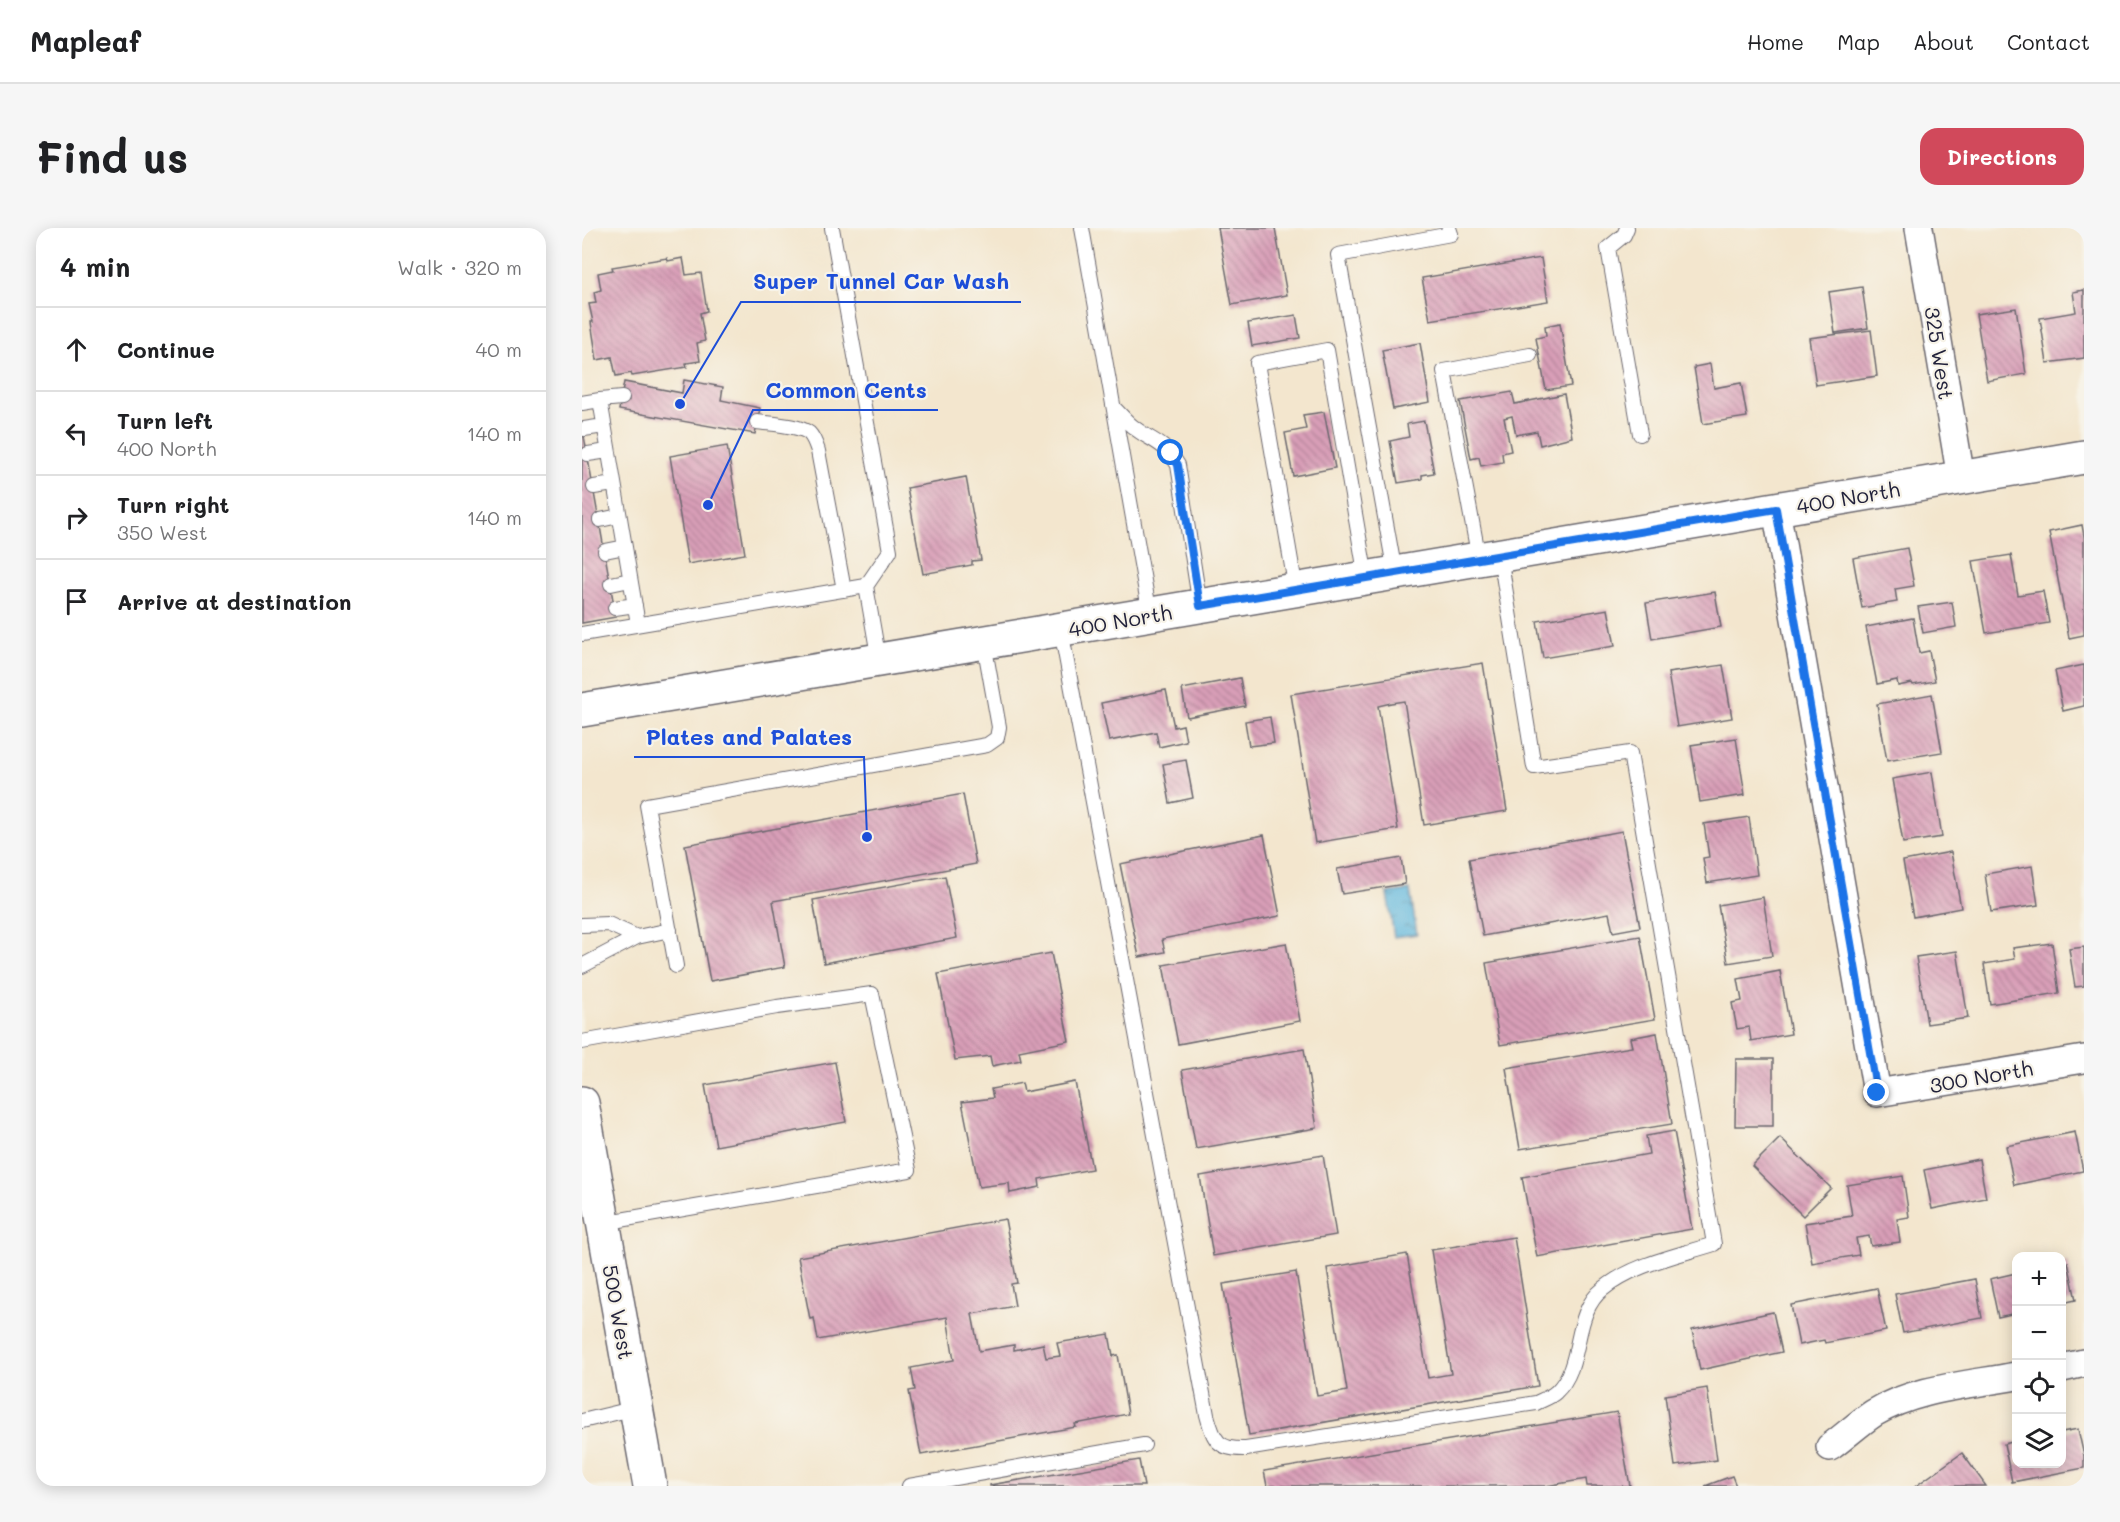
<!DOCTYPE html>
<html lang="en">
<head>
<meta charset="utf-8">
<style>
  :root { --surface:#fff; --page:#f6f6f6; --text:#202124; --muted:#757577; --line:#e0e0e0; --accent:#d1495b }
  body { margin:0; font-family:Mali,sans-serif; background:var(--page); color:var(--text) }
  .controls { position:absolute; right:18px; bottom:18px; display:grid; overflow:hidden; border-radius:12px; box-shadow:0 3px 15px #0003 }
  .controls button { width:54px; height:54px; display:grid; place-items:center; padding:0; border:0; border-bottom:2px solid var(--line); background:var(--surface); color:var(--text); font:30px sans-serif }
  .stop { position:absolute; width:18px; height:18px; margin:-14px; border:4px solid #1a73e8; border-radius:50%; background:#fff }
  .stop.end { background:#1a73e8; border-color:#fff; box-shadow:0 2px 6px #0008 }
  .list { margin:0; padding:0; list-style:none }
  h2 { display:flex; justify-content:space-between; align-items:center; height:78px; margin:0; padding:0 24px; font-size:26px }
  h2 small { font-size:20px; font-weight:400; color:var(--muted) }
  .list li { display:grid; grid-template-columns:39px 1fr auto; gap:18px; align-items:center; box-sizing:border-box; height:84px; padding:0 24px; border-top:2px solid var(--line) }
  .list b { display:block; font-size:22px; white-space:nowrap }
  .list p { margin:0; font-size:20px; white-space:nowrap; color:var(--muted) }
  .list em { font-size:20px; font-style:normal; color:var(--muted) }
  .icon { flex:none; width:33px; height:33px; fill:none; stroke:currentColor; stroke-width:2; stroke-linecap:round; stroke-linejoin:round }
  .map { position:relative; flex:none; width:1502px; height:1258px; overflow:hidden; border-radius:18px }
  header { display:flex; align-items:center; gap:36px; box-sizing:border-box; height:84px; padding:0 30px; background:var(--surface); border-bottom:2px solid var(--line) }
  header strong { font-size:28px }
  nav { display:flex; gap:33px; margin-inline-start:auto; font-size:21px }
  .intro { display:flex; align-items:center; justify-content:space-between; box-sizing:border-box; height:144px; padding:0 36px }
  h1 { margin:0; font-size:42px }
  .button { padding:15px 27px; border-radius:18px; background:var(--accent); color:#fff; font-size:21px; font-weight:700 }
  main { display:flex; gap:36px; padding:0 36px }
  aside { flex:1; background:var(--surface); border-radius:18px; box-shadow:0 3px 15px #0003 }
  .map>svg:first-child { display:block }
  .water { fill:url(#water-ripples); stroke:#426d8c; stroke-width:1.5 }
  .building { fill:url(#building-back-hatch) }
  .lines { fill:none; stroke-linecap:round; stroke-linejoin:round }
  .lane-casing { stroke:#6b676e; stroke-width:16 }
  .street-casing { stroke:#6b676e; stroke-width:30 }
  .secondary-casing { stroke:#6b676e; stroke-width:36 }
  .primary-casing { stroke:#6b676e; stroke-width:36 }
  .lane { stroke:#fff; stroke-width:14 }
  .street { stroke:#fff; stroke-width:27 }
  .secondary { stroke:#fff; stroke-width:33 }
  .primary { stroke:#fff; stroke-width:33 }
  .route { stroke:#1a73e8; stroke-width:8 }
  .labels { text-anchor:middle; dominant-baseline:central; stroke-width:4.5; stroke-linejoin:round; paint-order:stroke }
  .street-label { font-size:21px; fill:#22223b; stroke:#f7f3e8 }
  .leader { fill:none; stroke:#1d4ed8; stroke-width:2 }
  .callout-dot { fill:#1d4ed8; stroke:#f7f3e8; stroke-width:2 }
  .callout-label { font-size:22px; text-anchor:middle; font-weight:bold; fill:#1d4ed8; stroke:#f7f3e8; stroke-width:4.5; stroke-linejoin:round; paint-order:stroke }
</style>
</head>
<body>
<header>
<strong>Mapleaf</strong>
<nav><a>Home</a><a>Map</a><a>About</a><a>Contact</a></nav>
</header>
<div class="intro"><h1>Find us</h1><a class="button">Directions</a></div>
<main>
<aside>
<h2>4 min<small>Walk · 320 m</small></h2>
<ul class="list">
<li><svg class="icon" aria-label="ahead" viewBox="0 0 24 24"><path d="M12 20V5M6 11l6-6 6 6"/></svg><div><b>Continue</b></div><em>40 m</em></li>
<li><svg class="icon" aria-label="left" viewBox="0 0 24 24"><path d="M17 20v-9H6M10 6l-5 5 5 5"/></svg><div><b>Turn left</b><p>400 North</p></div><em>140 m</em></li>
<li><svg class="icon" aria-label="right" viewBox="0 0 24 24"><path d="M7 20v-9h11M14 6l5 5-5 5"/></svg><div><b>Turn right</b><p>350 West</p></div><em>140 m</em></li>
<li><svg class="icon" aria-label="arrive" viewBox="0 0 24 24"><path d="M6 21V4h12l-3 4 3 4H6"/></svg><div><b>Arrive at destination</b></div></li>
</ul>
</aside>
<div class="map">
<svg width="1502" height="1258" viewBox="0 0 1502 1258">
  <defs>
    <pattern id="water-ripples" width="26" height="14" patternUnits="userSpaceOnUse" patternTransform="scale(1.5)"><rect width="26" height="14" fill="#61b8de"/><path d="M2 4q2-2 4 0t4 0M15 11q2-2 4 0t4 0" fill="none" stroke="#5095b5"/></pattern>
    <pattern id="building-back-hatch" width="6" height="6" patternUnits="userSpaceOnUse" patternTransform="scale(1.5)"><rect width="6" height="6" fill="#d99fb8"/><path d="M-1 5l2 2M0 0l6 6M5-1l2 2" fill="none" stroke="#b08197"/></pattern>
  </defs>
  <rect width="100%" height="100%" fill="#f7f3e8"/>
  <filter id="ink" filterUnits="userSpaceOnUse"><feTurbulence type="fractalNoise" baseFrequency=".0167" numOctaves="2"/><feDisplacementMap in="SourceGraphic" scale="12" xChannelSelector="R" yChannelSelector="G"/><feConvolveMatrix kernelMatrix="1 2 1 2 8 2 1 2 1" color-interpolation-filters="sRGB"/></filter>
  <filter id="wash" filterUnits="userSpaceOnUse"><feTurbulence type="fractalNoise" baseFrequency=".008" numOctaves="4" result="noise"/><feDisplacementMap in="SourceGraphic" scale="24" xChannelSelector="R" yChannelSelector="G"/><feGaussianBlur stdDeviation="1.35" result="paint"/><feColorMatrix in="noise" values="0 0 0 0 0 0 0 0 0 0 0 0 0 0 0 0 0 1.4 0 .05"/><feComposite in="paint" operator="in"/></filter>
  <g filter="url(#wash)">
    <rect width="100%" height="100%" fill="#f3e6ce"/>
    <path class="water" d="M828 662 835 706 812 709 805 665Z"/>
    <g id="blocks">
      <path class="building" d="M636 0H693L705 67 650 77Z
        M85 30 86 33 101 30 104 47 119 45 125 83 118 85 123 113 115 115 118 133 104 135 105 139 50 148 49 145 34 148 30 129 15 132 9 94H11L7 76 14 75 12 64 19 62 16 45 31 42 30 39Z
        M959 30 966 73 848 92 840 50Z
        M1280 59 1286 100 1253 105 1247 64Z
        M1502 62V130L1465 135 1458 90 1494 84 1491 64Z
        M1434 80 1444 146 1405 153 1394 86Z
        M714 87 718 110 670 118 666 95Z
        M978 95 989 158 964 162 954 110 964 108 963 98Z
        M1289 102 1295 148 1234 157 1227 110Z
        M838 115 848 174 811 181 800 122Z
        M1128 136 1132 160 1159 155 1165 189 1121 196 1112 139Z
        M102 152 141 159 139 172 178 180 173 206 37 182 42 154 100 165Z
        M930 164 933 176 982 166 990 209 958 217 955 203 934 207 930 188 922 190 929 223 920 225 921 234 899 238 897 229 889 231 878 173Z
        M742 184 753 240 711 248 703 205 724 201 721 187Z
        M842 193 852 245 840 247V251L816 255 808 213 827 209 825 196Z
        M0 197 34 389 0 395Z
        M145 218 163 326 106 336 88 228Z
        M384 249 399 332 390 333V337L341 346 325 260Z
        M1500 297 1502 308V407L1487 410 1467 304Z
        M1325 320 1332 358 1313 361 1315 374 1280 380 1271 330Z
        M1429 327 1436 367 1461 363 1467 395 1404 405 1391 333Z
        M1133 364 1139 399 1070 411 1064 375Z
        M1370 374 1374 399 1341 405 1336 379Z
        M1026 381 1033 418 961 430 955 393Z
        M1331 390 1337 425 1347 423 1353 453 1331 457 1330 455 1316 458 1315 452 1295 456 1284 399Z
        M901 435 925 583 842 597 822 473 809 475 796 478 816 601 733 615 709 466Z
        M1141 437 1150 490 1095 499 1086 445Z
        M1502 437V478L1481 483 1473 443Z
        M658 450 663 478 605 489 600 461Z
        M584 462 592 499 601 497 604 513 577 519 574 504 527 513 519 475Z
        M1350 466 1360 524 1305 533 1295 476Z
        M688 489 692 515 667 518 663 493Z
        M1154 510 1163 567 1118 574 1109 517Z
        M604 532 611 570 588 575 581 536Z
        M1350 544 1360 609 1321 615 1310 551Z
        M381 566 394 636 191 673 203 739 128 753 103 617Z
        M1167 589 1175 647 1125 655 1121 630 1127 629 1122 596Z
        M1040 603 1058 699 1031 704 1027 685 901 708 887 631Z
        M682 607 698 688 580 711 583 724 557 729 538 636Z
        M1369 624 1379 680 1331 689 1321 633Z
        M819 630 823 656 760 666 755 641Z
        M1450 638 1456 677 1409 684 1403 646Z
        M363 648 375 710 242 735 231 672Z
        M1181 669 1190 728 1146 735 1136 677Z
        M1058 708 1073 791 918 817 904 735Z
        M704 715 718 793 596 816 581 737Z
        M1470 715 1477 765 1408 776 1402 736 1433 731 1431 720Z
        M1502 719V758L1493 759 1487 721Z
        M1375 723 1386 790 1345 796 1334 729Z
        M469 725 487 813 437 823 439 832 410 838 408 828 373 832 356 746Z
        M1198 743 1209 806 1169 813 1167 799 1155 801 1150 775 1160 773 1156 751Z
        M1075 805 1090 896 938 921 924 840 1050 819 1048 810Z
        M722 821 735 900 614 921 600 842Z
        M1154 831H1191V898H1153Z
        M253 834 264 894 134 918 123 857Z
        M493 854 510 941 457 951 458 959 428 965 427 955 397 959 380 874 411 870 409 861 440 855 442 864Z
        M1092 903 1110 1001 955 1029 940 949 1067 926 1064 908Z
        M1493 904 1501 943 1432 957 1424 918Z
        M1198 910 1249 960 1221 988 1170 938Z
        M741 927 754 1007 631 1028 618 948Z
        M1397 931 1404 970 1350 981 1342 942Z
        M1321 948 1327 989 1315 991 1318 1014 1289 1018 1287 1008 1274 1010 1277 1027 1230 1035 1223 995 1270 988 1265 957Z
        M423 991 435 1055 429 1056 433 1078 390 1086 397 1123 432 1117V1122L461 1116 464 1130 478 1128 475 1115 527 1106 531 1128 536 1127 546 1186 493 1196 494 1199 339 1227 327 1163 333 1162 329 1140 372 1132 365 1089 236 1112 232 1090 228 1091 216 1029Z
        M932 1009 956 1158 667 1207 641 1056 714 1044 735 1168 760 1164 765 1163 745 1040 825 1026 846 1150 869 1146 849 1022Z
        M1486 1034 1494 1072 1480 1075V1036Z
        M1434 1045V1085L1416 1089 1408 1051Z
        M1393 1051 1400 1090 1321 1105 1313 1066Z
        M1295 1060 1304 1103 1243 1115 1242 1112 1217 1117 1209 1077Z
        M1191 1084 1200 1124 1118 1142 1110 1102Z
        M1125 1160 1135 1232 1093 1238 1083 1167Z
        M1035 1184 1048 1258H1005L1004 1251 964 1258H685L682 1243Z
        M1496 1201 1502 1228V1240L1430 1254 1422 1216 1434 1213V1236H1479L1480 1204Z
        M1380 1225 1404 1258H1334Z
        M557 1232 562 1258H408V1257Z
        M1150 1248 1154 1258H1123Z"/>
    </g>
  </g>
  <g filter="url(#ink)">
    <use href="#blocks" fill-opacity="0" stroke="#6b676e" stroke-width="1.5"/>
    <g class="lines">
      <defs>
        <path id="lane" d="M250 0 308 323 284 358 297 433
          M500 0 568 387
          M1045 0 1042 7 1026 20 1058 206
          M18 172 40 170
          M0 175 18 172 56 396
          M533 181C539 187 544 193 550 198 570 214 582 213 596 237L618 378
          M175 194C188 196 217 197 227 205 232 210 234 217 236 223L262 362
          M2 201 22 198
          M6 226 26 223
          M12 259 32 256
          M18 292 37 288
          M23 323 43 319
          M897 331 862 143 948 127
          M813 345 756 27 869 6 867 0
          M29 356 48 352
          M714 362 675 135 745 122 784 350
          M33 380 53 377
          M479 402 625 1187C632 1213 636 1222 664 1221L954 1175C960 1172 969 1169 974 1164 1003 1137 989 1086 1021 1061 1051 1036 1095 1028 1132 1016L1048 525 952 539 918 328
          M0 406 284 358
          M0 697 26 696 55 709
          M0 738 55 709 88 702
          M94 738 65 577 405 517 415 510 417 499 402 415
          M0 814 195 779 290 766 327 942 21 995
          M0 1193 54 1180
          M327 1258 562 1217"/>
        <path id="street" d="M1337 0 1379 250
          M1194 281 1295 865 1502 831
          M1480 1140 1502 1135
          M1248 1219C1263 1208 1277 1195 1292 1185 1333 1160 1388 1157 1434 1148"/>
        <path id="secondary" d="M0 482 1502 229"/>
        <path id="primary" d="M0 875 68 1258"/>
      </defs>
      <use href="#lane" class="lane-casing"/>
      <use href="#street" class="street-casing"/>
      <use href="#secondary" class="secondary-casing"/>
      <use href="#primary" class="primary-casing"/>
      <use href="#lane" class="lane"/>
      <use href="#street" class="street"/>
      <use href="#secondary" class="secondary"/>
      <use href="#primary" class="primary"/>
    </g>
  </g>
  <g class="lines" filter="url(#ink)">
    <path class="route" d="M589 225 596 237 618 378 1194 281 1295 865"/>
  </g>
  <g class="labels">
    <g class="street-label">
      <text transform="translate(1358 125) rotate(81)">325 West</text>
      <text transform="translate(1266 269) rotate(-10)">400 North</text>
      <text transform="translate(538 392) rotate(-10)">400 North</text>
      <text transform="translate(1399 848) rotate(-10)">300 North</text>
      <text transform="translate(37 1084) rotate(80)">500 West</text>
    </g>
  </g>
  <path class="leader" d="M98 176L159 74H439M126 277L171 182H356M285 609L282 529H52"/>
  <g class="callout-dot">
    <circle cx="98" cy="176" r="6"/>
    <circle cx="126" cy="277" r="6"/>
    <circle cx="285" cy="609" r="6"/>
  </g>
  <g class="callout-label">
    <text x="299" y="61">Super Tunnel Car Wash</text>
    <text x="264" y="170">Common Cents</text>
    <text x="167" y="517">Plates and Palates</text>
  </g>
</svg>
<div class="controls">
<button>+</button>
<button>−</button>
<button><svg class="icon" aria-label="locate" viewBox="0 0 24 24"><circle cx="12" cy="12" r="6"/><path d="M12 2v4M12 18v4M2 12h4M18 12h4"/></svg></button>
<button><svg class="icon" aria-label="layers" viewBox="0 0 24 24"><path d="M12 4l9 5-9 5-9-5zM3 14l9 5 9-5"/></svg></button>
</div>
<div class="stop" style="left:589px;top:225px"></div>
<div class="stop end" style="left:1295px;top:865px"></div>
</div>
</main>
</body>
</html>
